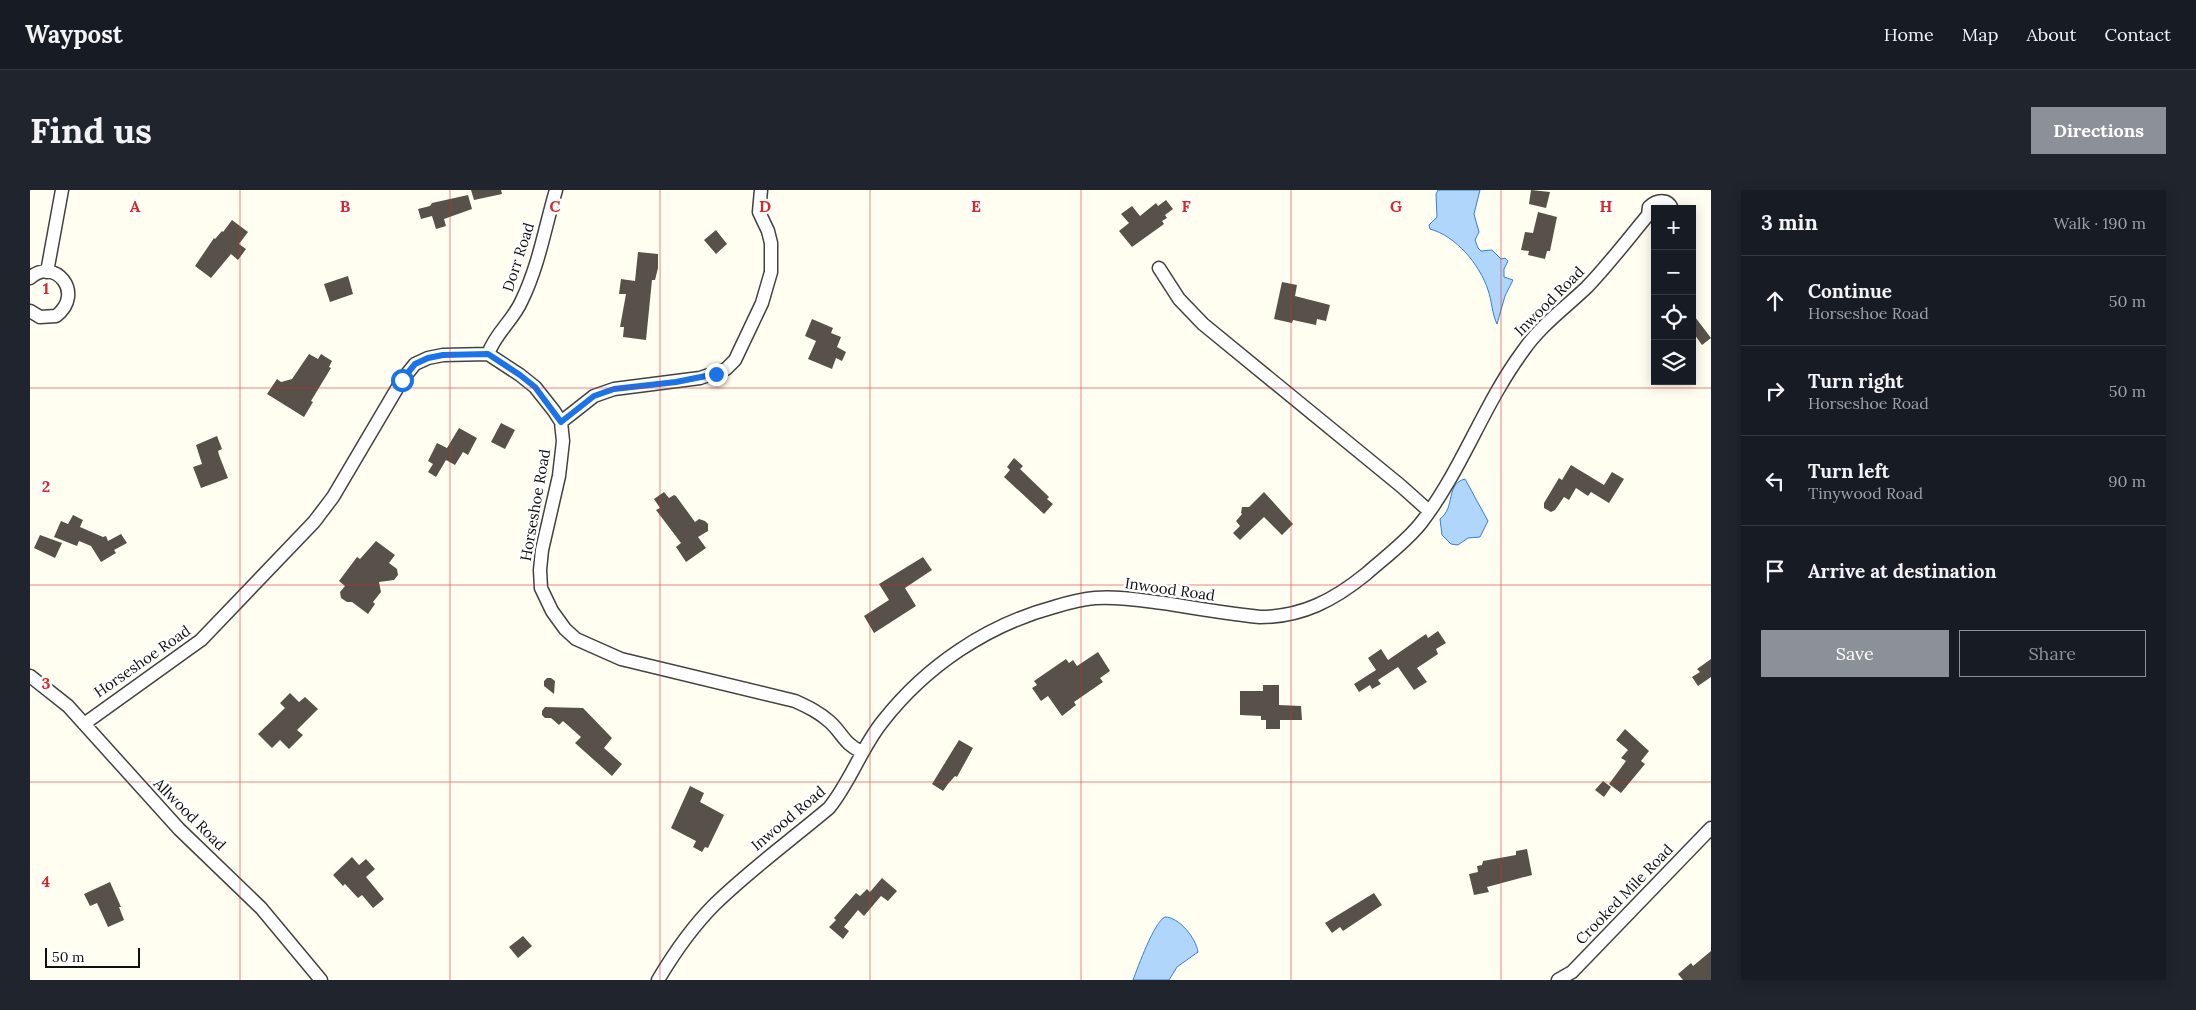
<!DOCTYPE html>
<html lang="en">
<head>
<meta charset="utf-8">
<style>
  :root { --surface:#171b24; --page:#20242c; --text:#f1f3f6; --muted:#9ea1a6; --line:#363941; --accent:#8c9099 }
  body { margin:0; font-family:Lora,serif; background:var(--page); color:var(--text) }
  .controls { position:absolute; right:15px; top:15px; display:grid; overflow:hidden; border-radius:0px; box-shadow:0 2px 12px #0003 }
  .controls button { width:45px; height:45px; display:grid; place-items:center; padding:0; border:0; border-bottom:1px solid var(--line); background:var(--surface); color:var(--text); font:25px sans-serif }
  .scale { position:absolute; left:15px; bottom:12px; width:95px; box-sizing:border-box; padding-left:5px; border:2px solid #0f0f0f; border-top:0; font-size:14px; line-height:18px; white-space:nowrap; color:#0f0f0f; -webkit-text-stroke:4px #fff; paint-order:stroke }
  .stop { position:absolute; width:15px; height:15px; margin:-11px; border:4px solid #1a73e8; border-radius:50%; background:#fff }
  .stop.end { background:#1a73e8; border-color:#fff; box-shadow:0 1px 5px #0008 }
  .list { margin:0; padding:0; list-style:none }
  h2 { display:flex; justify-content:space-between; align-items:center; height:65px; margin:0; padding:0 20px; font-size:21px }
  h2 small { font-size:16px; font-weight:400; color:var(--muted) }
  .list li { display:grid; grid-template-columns:32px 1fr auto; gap:15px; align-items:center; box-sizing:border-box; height:90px; padding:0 20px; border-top:1px solid var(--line) }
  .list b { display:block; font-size:19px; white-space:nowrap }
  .list p { margin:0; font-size:16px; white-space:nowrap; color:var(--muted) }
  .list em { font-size:16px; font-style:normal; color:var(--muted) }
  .actions { display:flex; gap:10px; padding:15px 20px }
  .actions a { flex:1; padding:11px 0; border:1px solid var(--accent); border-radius:0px; text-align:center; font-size:18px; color:var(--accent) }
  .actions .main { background:var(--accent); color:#fff }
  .icon { flex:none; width:28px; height:28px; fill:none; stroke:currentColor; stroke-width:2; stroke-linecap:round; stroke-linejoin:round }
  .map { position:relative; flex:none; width:1681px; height:790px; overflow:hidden; border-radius:0px }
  header { display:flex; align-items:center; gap:30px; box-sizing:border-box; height:70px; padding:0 25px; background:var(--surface); border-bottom:1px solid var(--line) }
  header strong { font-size:24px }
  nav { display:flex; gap:28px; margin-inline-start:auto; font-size:18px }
  .intro { display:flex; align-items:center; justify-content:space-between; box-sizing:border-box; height:120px; padding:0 30px }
  h1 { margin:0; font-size:35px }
  .button { padding:12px 22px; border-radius:0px; background:var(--accent); color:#fff; font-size:18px; font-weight:700 }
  main { display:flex; gap:30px; padding:0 30px }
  aside { flex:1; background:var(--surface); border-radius:0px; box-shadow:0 2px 12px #0003 }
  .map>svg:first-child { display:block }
  .water { fill:#b0d6fb; stroke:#3180d8 }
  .building { fill:#58514a }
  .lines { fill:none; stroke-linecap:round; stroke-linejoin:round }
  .minor-casing { stroke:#424242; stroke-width:15 }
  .minor { stroke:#fff; stroke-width:12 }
  .route { stroke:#1a73e8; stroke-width:6 }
  .grid { fill:none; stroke:#d62828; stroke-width:1; stroke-opacity:0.55 }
  .labels { text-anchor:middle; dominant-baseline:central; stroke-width:5; stroke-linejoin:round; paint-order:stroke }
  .street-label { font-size:15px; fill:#0f0f0f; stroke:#fff }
  .grid-label { font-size:16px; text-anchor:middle; font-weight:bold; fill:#d62828; stroke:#fff; stroke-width:5; stroke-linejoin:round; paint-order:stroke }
</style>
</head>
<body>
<header>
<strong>Waypost</strong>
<nav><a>Home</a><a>Map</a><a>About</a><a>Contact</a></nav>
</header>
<div class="intro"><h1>Find us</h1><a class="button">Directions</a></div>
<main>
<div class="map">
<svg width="1681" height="790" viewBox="0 0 1681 790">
  <rect width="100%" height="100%" fill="#fffef0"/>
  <path class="water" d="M1408 0H1450L1444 24 1449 42 1445 50 1448 58 1451 61 1462 60 1471 69 1475 68 1478 71 1474 79V87L1483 90 1475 106 1467 134C1462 124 1462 111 1458 100 1450 75 1426 46 1400 39L1399 35 1407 27 1406 4Z
    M1435 289 1458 331 1450 347 1438 348 1428 355 1421 354 1412 345 1410 329C1426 317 1415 294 1435 289Z
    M1135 727C1149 727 1166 748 1168 762L1147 777 1139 790H1103C1108 777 1124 732 1135 727Z"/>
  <path class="building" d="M441 0H471L472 4 444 10Z
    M1501 0 1520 2 1516 18 1499 14Z
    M438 5 442 19 414 29 416 36 406 39 402 26 391 29 388 19 400 16 402 13Z
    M1136 10 1143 19 1135 25 1137 28 1132 31 1134 34 1102 57 1089 41 1099 33 1091 24 1102 16 1110 26 1126 13 1128 16Z
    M1508 22 1527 27 1520 61H1517L1515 69 1498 65 1499 61 1491 60 1495 42 1503 43Z
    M202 30 218 42 209 54 216 59 208 70 201 64 181 88 165 76 184 48 185 49 192 41 193 42Z
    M686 40 697 54 686 64 674 50Z
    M608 62 628 64V78L625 90H622L616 150 593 147 594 137H590L596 104H589L591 89 605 91Z
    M318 86 323 104 300 112 294 94Z
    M1252 92 1267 95 1265 106 1300 115 1296 131 1287 129 1286 135 1263 130 1262 133 1244 129Z
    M1662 123 1681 148 1672 155 1662 141Z
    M782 129 803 138 801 143 811 147 807 157 816 162 812 171 806 168 802 179 778 169 786 151 775 146Z
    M279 164 288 169 291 164 302 171 299 177 301 178 281 211 283 212 274 227 237 204 247 189 251 192 262 189Z
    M471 233 485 240 475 259 461 252Z
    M429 238 447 248 438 265 433 262 425 275 416 270 406 287 398 282 403 274 398 271 407 253 417 258Z
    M187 246 192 259 188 261 189 265 198 288 171 298 163 277 172 274 166 255Z
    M984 268 993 276 990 279 1016 304 1019 307 1017 309 1023 314 1014 324 974 287 980 280 977 277Z
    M1541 275 1574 295 1582 282 1594 289 1579 313 1561 302 1558 306 1546 298 1539 310 1534 307 1525 320 1521 322 1514 318V313L1529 288 1532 290Z
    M634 302 639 308 644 305 646 306 665 332 669 329 675 331 678 334V341L668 347 676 358 656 372 646 357 651 353 626 320 630 318 624 309Z
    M1234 302 1263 334 1252 345 1234 327 1210 350 1203 343 1210 336 1206 331 1212 324 1211 323 1212 317H1219Z
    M43 325 53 330 50 337 73 347 76 346 78 351 91 344 97 353 84 360 86 363 71 372 61 356 49 351 47 356 24 347 31 331 38 334Z
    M10 345 32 353 25 368 4 358Z
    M346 351 365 365 359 373 367 379 368 385 364 390 349 392 351 402 343 412 345 414 338 424 322 412H317L311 408 310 402 315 396 309 391 327 367 330 369Z
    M893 367 902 380 875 398 886 416 844 443 834 426 859 410 849 394Z
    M1408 441 1416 453 1406 459 1408 464 1387 478 1397 492 1384 500 1368 477 1348 490 1351 494 1342 499 1340 495 1329 502 1324 494 1346 480 1338 468 1351 459 1358 470 1396 444 1398 448Z
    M1068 462 1080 481 1070 488 1073 492 1044 512 1046 515 1032 526 1018 506 1011 511 1002 498 1007 495 1004 491 1036 469 1039 473 1043 470 1047 476Z
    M1681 469V487L1668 496 1662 487 1670 482 1667 479Z
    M517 488H521L525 491 524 504 514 496V491Z
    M1233 495H1249V515L1271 516 1272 530H1250V539H1236V530H1231V526L1210 525V501H1233Z
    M260 503 269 512 275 507 288 519 267 540 273 545 259 559 250 550 242 558 228 544 255 518 250 513Z
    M515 517 553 518 582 548 574 558 592 574 582 586 545 553 551 547 533 531 529 535 521 528H515L512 525V521Z
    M1595 539 1619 561 1611 571 1615 574 1591 603 1579 594 1596 571 1591 568 1598 560 1586 550Z
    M929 550 943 558 927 587 925 586 918 594 913 601 902 594Z
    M1573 591 1581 597 1574 607 1565 600Z
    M660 596 674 603 670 612 694 625 678 658 675 657 672 662 663 657 666 651 641 638Z
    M1497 659 1502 685 1457 697 1459 702 1444 705 1439 684 1448 682 1447 676 1452 675 1453 671 1486 665V661Z
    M322 667 329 675 336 669 345 679 336 687 354 709 343 718 332 705 328 708 315 694 313 696 303 685Z
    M852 688 867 701 858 711 851 706 834 726 828 720 814 737 819 741 813 749 799 737 806 730 804 728 826 703 830 706 837 699 840 702Z
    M80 692 91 717H89L94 730 78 737 67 713 60 716 54 704Z
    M1344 703 1352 715 1313 741 1310 737 1302 743 1295 733Z
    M493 746 502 756 488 768 479 757Z
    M1681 761V790H1653L1648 784 1661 773 1663 776Z"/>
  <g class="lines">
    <defs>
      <path id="minor" d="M1129 78 1149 109 1173 134 1371 296 1399 321
        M17 82 32 0
        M0 88C24 66 56 103 26 126L10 127 0 121
        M458 164C466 142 483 131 492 110 509 75 515 37 526 0
        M531 232 564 206 584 199 670 188 696 179 705 170 732 113 741 82V53L738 41 729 22 731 0
        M0 486 38 516 149 639 231 718 291 790
        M54 534 171 450 284 332 303 307 372 190 385 174 398 168 413 165 458 164 490 185 505 197 524 221 531 232 533 251 529 286 512 360 510 380 511 398 522 421 535 439 546 449 591 469 765 511C778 517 789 522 800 532 813 544 814 554 832 562
        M628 790C644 763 663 736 685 714 721 679 761 650 799 618 821 591 831 558 853 531 896 476 957 435 1024 417 1037 413 1051 409 1065 408 1090 406 1115 411 1140 414 1170 419 1200 424 1230 427 1272 427 1304 410 1336 384 1354 368 1376 352 1391 333 1432 280 1453 215 1493 161 1510 136 1535 118 1557 97 1579 74 1598 49 1618 25L1619 17C1626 10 1638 8 1642 19
        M1528 790 1542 782 1681 638"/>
    </defs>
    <use href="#minor" class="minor-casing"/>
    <use href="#minor" class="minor"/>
  </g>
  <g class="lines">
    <path class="route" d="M372 190 385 174 398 168 413 165 458 164 490 185 505 197 531 232 564 206 584 199 646 192 686 184"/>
  </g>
  <path class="grid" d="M210 0V790M420 0V790M630 0V790M840 0V790M1051 0V790M1261 0V790M1471 0V790M0 198H1681M0 395H1681M0 592H1681"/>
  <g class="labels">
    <g class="street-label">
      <text transform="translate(488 67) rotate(-72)">Dorr Road</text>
      <text transform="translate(1519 111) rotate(-45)">Inwood Road</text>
      <text transform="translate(505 315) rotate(-80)">Horseshoe Road</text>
      <text transform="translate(1140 399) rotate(8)">Inwood Road</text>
      <text transform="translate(112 471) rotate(-35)">Horseshoe Road</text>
      <text transform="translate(160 624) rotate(45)">Allwood Road</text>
      <text transform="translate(758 628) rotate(-40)">Inwood Road</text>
      <text transform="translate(1594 704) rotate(-46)">Crooked Mile Road</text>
    </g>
  </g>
  <g class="grid-label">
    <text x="105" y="22">A</text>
    <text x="315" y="22">B</text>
    <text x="525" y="22">C</text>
    <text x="735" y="22">D</text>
    <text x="946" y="22">E</text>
    <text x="1156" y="22">F</text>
    <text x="1366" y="22">G</text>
    <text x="1576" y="22">H</text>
    <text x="16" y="104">1</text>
    <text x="16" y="302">2</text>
    <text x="16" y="499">3</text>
    <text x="16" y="697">4</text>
  </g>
</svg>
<div class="controls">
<button>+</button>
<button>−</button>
<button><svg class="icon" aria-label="locate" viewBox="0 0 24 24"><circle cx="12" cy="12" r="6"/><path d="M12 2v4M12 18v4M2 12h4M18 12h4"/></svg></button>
<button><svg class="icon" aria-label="layers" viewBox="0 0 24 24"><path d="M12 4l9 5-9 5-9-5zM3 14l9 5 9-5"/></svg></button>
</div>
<div class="scale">50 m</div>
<div class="stop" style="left:372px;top:190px"></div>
<div class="stop end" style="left:686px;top:184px"></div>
</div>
<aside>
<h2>3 min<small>Walk · 190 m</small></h2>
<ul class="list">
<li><svg class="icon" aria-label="ahead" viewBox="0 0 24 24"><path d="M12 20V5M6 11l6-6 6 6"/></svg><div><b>Continue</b><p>Horseshoe Road</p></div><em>50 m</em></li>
<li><svg class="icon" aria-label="right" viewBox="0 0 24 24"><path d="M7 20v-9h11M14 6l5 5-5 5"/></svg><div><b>Turn right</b><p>Horseshoe Road</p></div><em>50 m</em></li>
<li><svg class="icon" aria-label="left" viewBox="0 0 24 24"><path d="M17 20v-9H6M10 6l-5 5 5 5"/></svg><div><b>Turn left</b><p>Tinywood Road</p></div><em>90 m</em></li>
<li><svg class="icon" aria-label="arrive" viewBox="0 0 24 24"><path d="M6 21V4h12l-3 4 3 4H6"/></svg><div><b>Arrive at destination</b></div></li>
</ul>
<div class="actions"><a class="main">Save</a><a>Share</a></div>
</aside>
</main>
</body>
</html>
